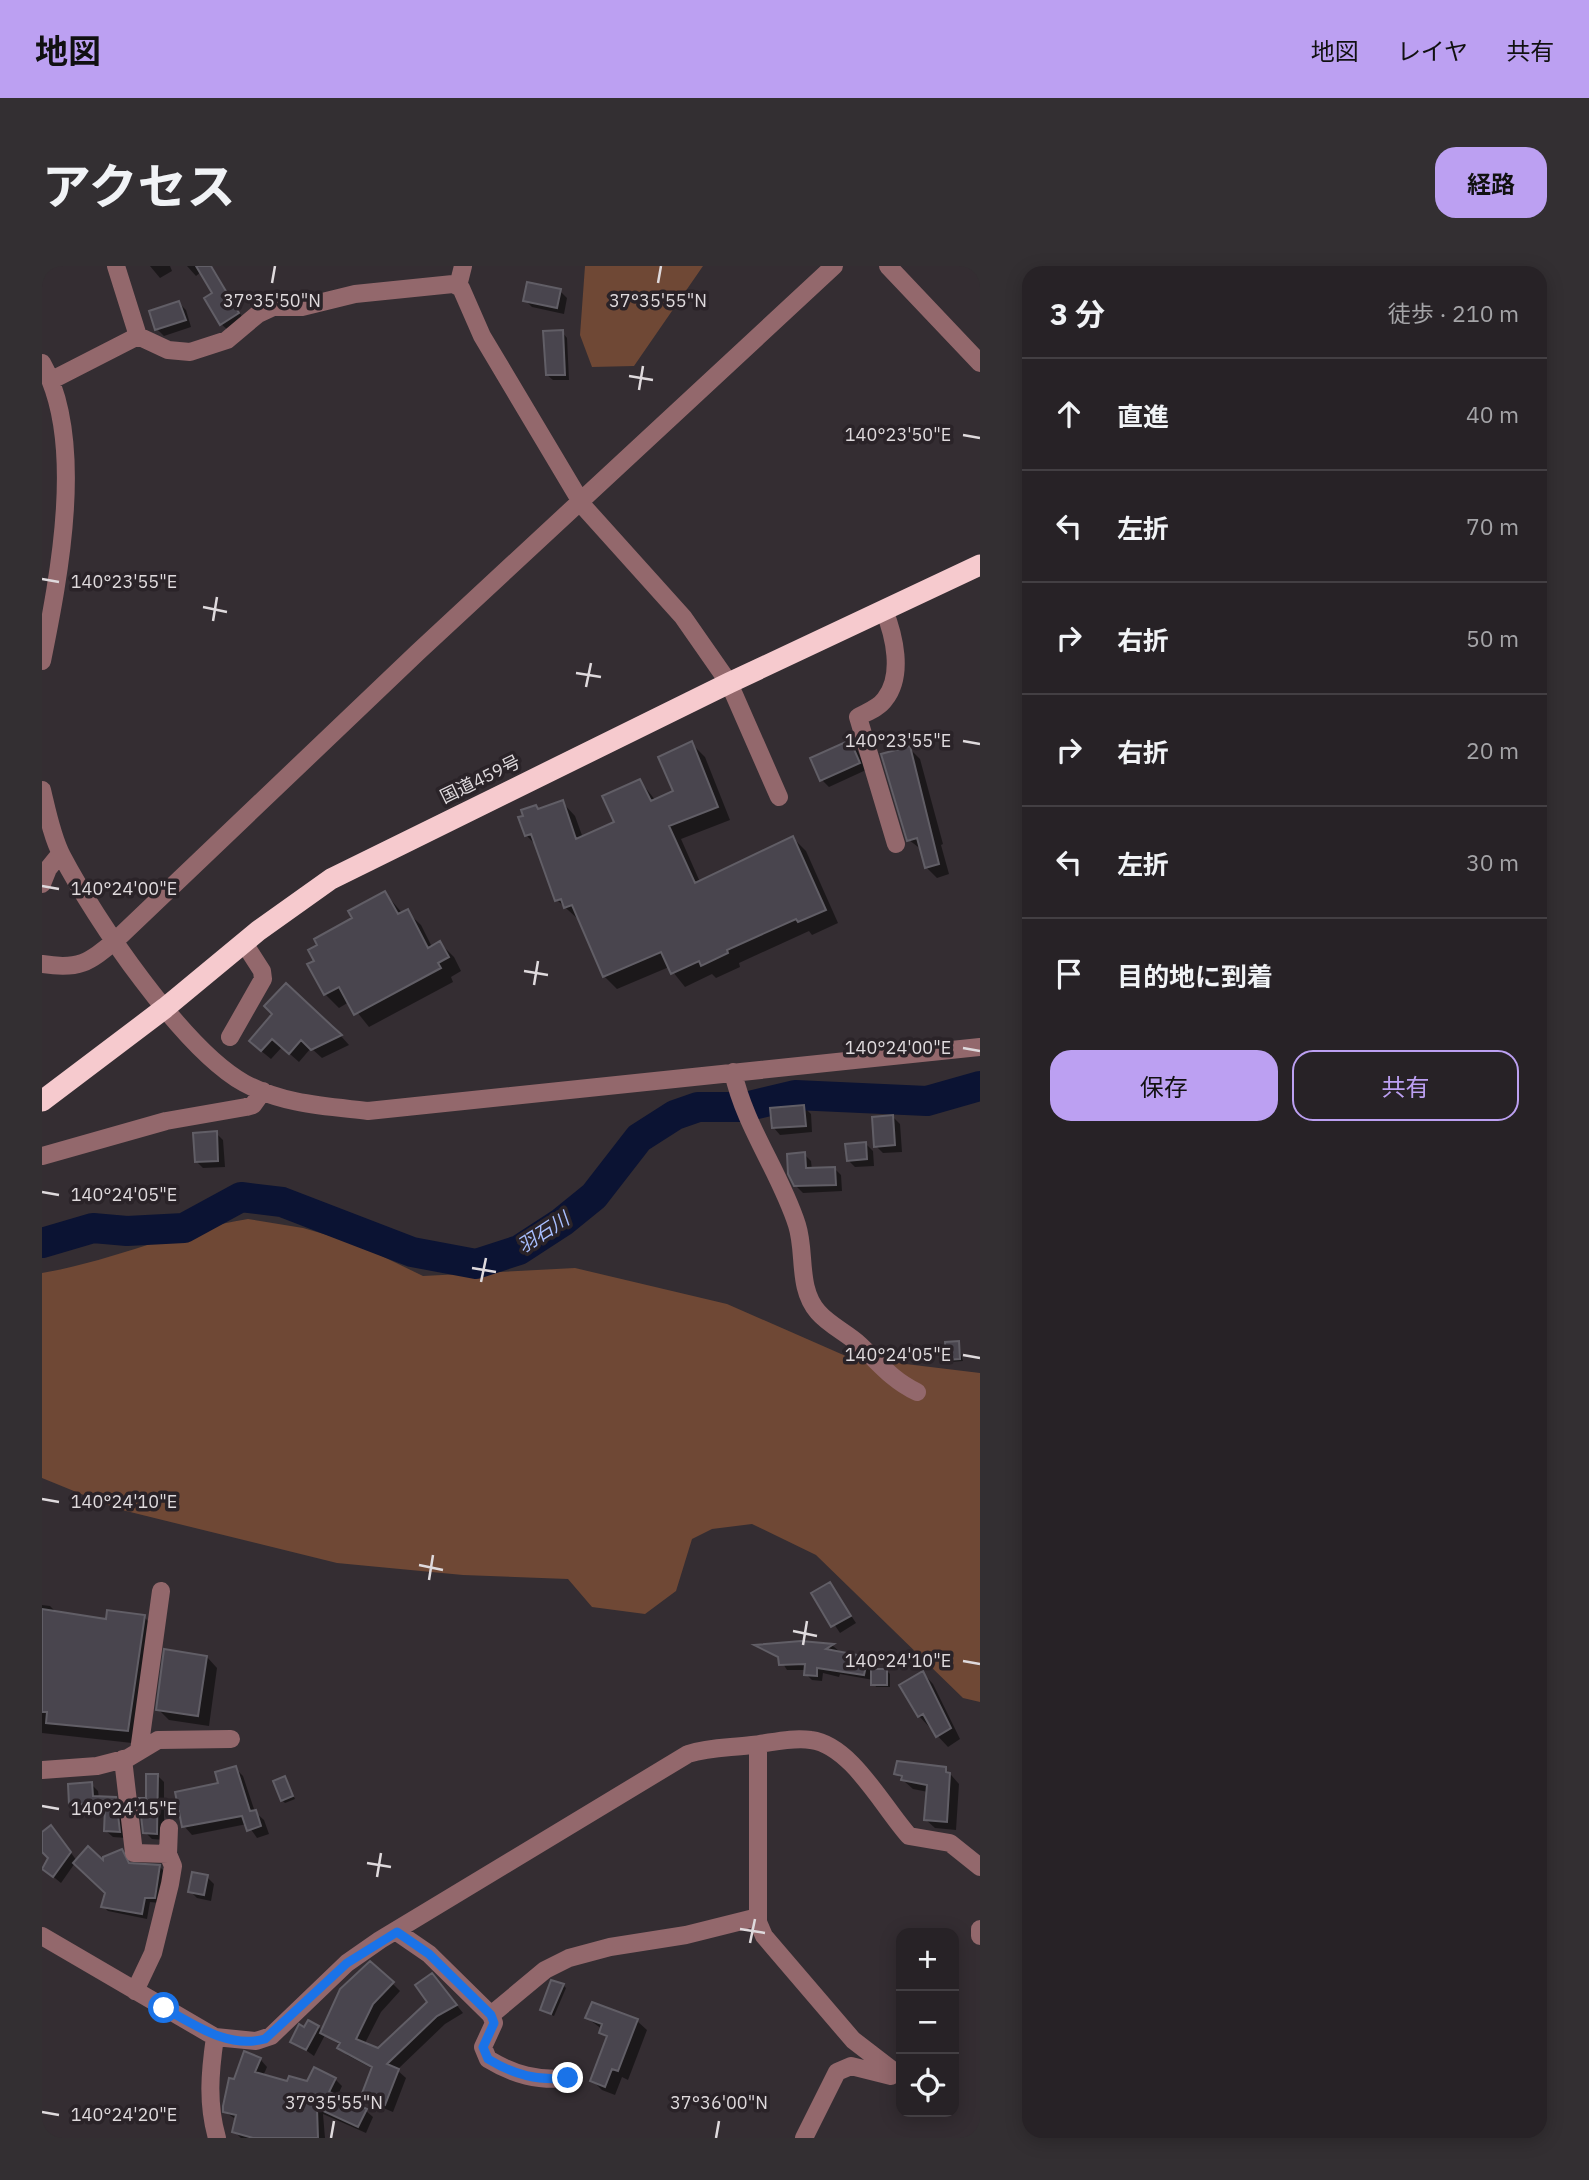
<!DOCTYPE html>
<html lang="ja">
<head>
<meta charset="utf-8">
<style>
  :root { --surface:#272226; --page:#332f32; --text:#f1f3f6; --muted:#a4a4a7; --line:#433f43; --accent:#bca0f2 }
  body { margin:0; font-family:"IBM Plex Sans","Noto Sans JP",sans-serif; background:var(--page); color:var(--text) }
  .controls { position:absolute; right:21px; bottom:21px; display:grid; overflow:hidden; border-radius:14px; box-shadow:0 4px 18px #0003 }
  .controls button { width:63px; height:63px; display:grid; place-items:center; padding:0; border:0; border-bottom:2px solid var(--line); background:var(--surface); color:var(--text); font:35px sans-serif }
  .stop { position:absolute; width:21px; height:21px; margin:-16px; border:5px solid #1a73e8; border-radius:50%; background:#fff }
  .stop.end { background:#1a73e8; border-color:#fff; box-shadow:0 2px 7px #0008 }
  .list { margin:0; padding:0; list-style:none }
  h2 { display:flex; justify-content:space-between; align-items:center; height:91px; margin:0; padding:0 28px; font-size:30px }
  h2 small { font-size:23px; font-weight:400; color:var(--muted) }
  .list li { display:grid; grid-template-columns:46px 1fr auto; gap:21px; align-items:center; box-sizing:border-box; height:112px; padding:0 28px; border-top:2px solid var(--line) }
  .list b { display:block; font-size:26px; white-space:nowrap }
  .list em { font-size:23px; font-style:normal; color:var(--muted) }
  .actions { display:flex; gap:14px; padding:21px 28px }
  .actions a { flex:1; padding:16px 0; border:2px solid var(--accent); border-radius:21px; text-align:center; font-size:24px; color:var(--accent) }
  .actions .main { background:var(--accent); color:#111 }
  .icon { flex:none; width:38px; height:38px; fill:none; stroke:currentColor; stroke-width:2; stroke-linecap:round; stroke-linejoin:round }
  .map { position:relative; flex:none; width:938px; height:1872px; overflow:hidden; border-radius:21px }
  header { display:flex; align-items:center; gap:42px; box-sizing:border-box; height:98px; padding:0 35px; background:var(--accent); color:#111 }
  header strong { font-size:33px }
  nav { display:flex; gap:38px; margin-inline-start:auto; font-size:24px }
  .intro { display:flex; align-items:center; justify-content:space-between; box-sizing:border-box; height:168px; padding:0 42px }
  h1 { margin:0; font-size:49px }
  .button { padding:18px 32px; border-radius:21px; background:var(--accent); color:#111; font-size:24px; font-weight:700 }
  main { display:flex; gap:42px; padding:0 42px }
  aside { flex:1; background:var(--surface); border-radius:21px; box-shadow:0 4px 18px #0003 }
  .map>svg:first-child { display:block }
  .green { fill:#6f4835 }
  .shadow { fill:#0007 }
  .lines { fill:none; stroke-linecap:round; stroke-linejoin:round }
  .river { stroke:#0b1333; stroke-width:30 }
  .building { fill:#49454e; stroke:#615e66; stroke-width:2 }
  .minor { stroke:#93686c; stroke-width:18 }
  .highway { stroke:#f6cace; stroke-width:21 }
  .route { stroke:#1a73e8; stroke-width:9 }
  .ticks { fill:none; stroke:#dfdadd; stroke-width:2.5 }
  .labels { text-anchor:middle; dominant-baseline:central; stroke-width:7; stroke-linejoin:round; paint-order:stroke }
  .street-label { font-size:18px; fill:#dfdadd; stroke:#2a2328 }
  .water-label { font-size:19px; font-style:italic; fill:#a8befe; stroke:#2a2328 }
  .ticks-label { font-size:18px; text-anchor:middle; fill:#dfdadd; stroke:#2a2328; stroke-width:7; stroke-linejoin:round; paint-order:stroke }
</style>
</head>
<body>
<header>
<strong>地図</strong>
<nav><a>地図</a><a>レイヤ</a><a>共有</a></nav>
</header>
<div class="intro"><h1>アクセス</h1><a class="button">経路</a></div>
<main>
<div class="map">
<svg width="938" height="1872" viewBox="0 0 938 1872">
  <rect width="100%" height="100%" fill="#342d32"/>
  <path class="green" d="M543 0H661L592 100 550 101 538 69Z
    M206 953 261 962 313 977 381 1010 533 1002 685 1038 806 1091 938 1107V1436L921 1432 774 1289 710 1258 670 1263 650 1273 634 1325 603 1348 550 1341 526 1313 421 1309 295 1297 76 1243 0 1212V1007C71 995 136 964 206 953Z"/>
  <path class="shadow" d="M108 0H128L130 5 118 12Z
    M145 0H170L202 54 186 64 179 58 172 28 159 6 154 10Z
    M518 25 525 32 522 48 490 41 483 34Z
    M137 37 144 44 149 61 122 70 115 63Z
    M520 66 525 72 527 114H511L505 109Z
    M808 477 815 483 824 504 787 521 780 514Z
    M650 478 663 491 688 554 639 573 658 616 751 572 764 585 796 657 770 669 767 665 697 697 698 701 674 712 670 708 643 721 627 701 575 723 562 710 537 654 515 634 496 581 484 569 497 544 520 536 533 550 541 572 575 557 598 515 614 535 633 526Z
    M867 482 878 493 901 578 899 579 907 608 895 612 884 601 880 584 867 574Z
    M343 627 361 648 365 646 379 659 390 681 398 677 412 691 419 705 409 711 411 716 327 761 307 736 297 742 283 728 275 696 312 653Z
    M244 719 299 770 307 779 280 792 269 782 257 796 240 781 229 793 218 784Z
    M762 841 769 848 770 866 738 869 732 862Z
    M851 851 858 858 860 886 841 887 834 880Z
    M174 867 181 874 183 901 161 902 154 895Z
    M824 878 831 885 832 900 813 901 806 894Z
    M762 888 769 895 770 904 792 902 799 909 800 925 761 927 753 919Z
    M916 1077 921 1095 909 1096 906 1093Z
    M788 1318 814 1357 798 1367 772 1328Z
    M0 1339 8 1340 15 1347 66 1355 102 1351 116 1365 99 1478 0 1467Z
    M759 1377 791 1380 797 1385 794 1386 825 1393 831 1399 830 1405H845L848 1408V1421H834L831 1414 798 1408 797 1411 781 1407 780 1415 770 1414 764 1408V1404H745L738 1393 716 1380Z
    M165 1391 175 1402 167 1460 127 1454 116 1443Z
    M881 1407 891 1418 918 1473 906 1481 877 1450Z
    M193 1502 201 1510 213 1546 222 1554 227 1568 215 1572 205 1558 150 1569 142 1560Z
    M903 1502 917 1518 914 1564 893 1562 883 1553 886 1526 871 1523 854 1508Z
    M115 1509 122 1516V1574L110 1573 103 1566 106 1534Z
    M242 1512 253 1533 243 1537 240 1534Z
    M49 1518 56 1525 57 1532 73 1533 80 1540 84 1572 71 1571 64 1565 65 1548 36 1545 29 1538Z
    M0 1568H15L35 1595 62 1598 80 1585 89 1599 118 1601 123 1606 118 1637 108 1636 105 1653 66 1645 61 1640 65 1627 33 1597 19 1617 8 1608V1592Z
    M165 1611 172 1618 169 1635 155 1632 148 1625Z
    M350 1717 358 1725 339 1746 322 1779 336 1784 387 1736 397 1717 421 1747 403 1758 355 1804 364 1812 351 1846 329 1837 321 1829 331 1803 305 1789 298 1779 283 1769 272 1790 251 1775 263 1763 276 1761 281 1765Z
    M521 1719 524 1722 512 1750 503 1746 500 1743Z
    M545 1752 595 1755 605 1764 586 1814 580 1811 573 1829 560 1824 550 1814 566 1773 560 1763Z
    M218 1793 225 1801 221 1810 246 1817 293 1813 300 1820 295 1831 323 1844 331 1851 324 1867 281 1848 283 1872H199L192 1865 195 1854 183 1846 193 1815Z"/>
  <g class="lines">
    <path class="river" d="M0 977 51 962 85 965 142 962 199 931 240 936 370 986 434 998 477 984 520 956 552 930 597 872 633 849 656 841H703L753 829 885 835 938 820"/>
  </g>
  <path class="building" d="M154 0H169L197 47 178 59 162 32 170 27Z
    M485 16 519 23 515 42 481 35Z
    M137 35 144 54 113 64 107 45Z
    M521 64 523 109H504L501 65Z
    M808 474 818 497 778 515 768 492Z
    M650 475 676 541 627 560 653 617 751 570 784 644 756 656 754 653 685 684 686 687 659 700 657 695 629 708 619 686 561 711 530 639 522 642 519 633 513 635 489 568 483 570 476 551 481 550 479 544 494 539 496 543 521 534 534 573 572 556 560 530 598 513 609 535 631 525 616 491Z
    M868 480 897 598 883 602 875 572 865 575 839 488Z
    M343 625 356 648 366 643 386 682 398 675 407 691 396 697 399 702 312 749 297 721 282 729 265 698 272 695 266 684 275 679 272 673 310 652 306 645Z
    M244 717 290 760 300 769 269 784 259 774 247 788 230 773 219 785 207 775 230 748 222 740Z
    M762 839 764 860 730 862 728 842Z
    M851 849 853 879 832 881 830 851Z
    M175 865 176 895 153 896 151 867Z
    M824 876 825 893 805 895 803 878Z
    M763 886 764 902 793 901 794 919 752 920 746 908 745 888Z
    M917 1075 918 1093 904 1094 903 1076Z
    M788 1316 809 1350 789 1361 769 1327Z
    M0 1343 64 1353 65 1344 103 1349 86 1465 4 1457 5 1446H0Z
    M759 1375 792 1378 784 1383 826 1391 822 1409 775 1402V1410L762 1409 763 1398 737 1399 736 1391 712 1379Z
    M122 1383 165 1390 156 1450 114 1444Z
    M829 1403H845V1419H829Z
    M881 1405 909 1462 894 1471 881 1448 876 1451 857 1419Z
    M855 1495 904 1501V1506L908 1507 905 1556 882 1554 885 1519 859 1514 860 1510 852 1508Z
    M194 1500 208 1545 214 1544 219 1560 205 1565 200 1550 140 1561 133 1526 176 1517 173 1506Z
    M104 1508H116L115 1568 101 1567 97 1532H104Z
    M243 1510 251 1530 239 1535 231 1515Z
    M50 1516 51 1530 74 1531 78 1566 62 1565 63 1542 41 1543 40 1538 27 1539 26 1518Z
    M9 1559 29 1586 11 1611 0 1603 6 1592 0 1586V1566Z
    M46 1580 61 1594V1591L80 1583 87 1597 118 1599 113 1632H103L100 1648 59 1641 63 1627 31 1597Z
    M150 1606 166 1609 162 1629 146 1626Z
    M328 1695 352 1716 331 1738 314 1773 336 1782 385 1736 373 1719 390 1707 415 1739 395 1750 345 1798 357 1803 343 1839 319 1830 330 1801 295 1782 298 1777 278 1767 298 1723Z
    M509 1714 522 1718 509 1748 498 1744Z
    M550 1736 596 1753 576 1805 570 1803 563 1821 548 1815 565 1770 557 1767 560 1758 543 1752Z
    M266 1754 277 1760 264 1784 248 1776 257 1758 262 1761Z
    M202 1785 219 1792 213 1806 245 1815 247 1810 265 1815 272 1801 294 1812 287 1826 325 1843 316 1861 275 1842 276 1872H211L190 1866 194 1849 181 1846V1840L187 1812 192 1813Z"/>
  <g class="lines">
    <path class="minor" d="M74 0 96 70
      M846 0 938 97
      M416 20 421 0
      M0 97C44 174 17 311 0 395
      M10 114 96 70 126 84 148 86 185 74 216 48 231 41H260L313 28 411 18 419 22 440 70 542 241 641 351 687 417 737 531
      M842 344C852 369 862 409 843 433 837 442 825 446 816 451L854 578
      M0 524C5 545 10 571 20 590 53 653 141 783 202 817 240 838 283 840 326 845L938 781
      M0 618 6 603 18 588
      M0 698C37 704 46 697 74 674L376 386 792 0
      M188 771 221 713 220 705 202 677
      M691 806C703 861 738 906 755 959 764 987 755 1022 776 1046 787 1059 805 1067 818 1079 837 1097 850 1114 875 1126
      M0 890 124 855 204 841 211 839 221 825
      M716 1479V1656L722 1670 811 1774 850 1804 849 1810 809 1800 795 1806 762 1872
      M97 1485 119 1325
      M81 1493 92 1587 126 1588
      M0 1504 55 1500 86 1492 116 1474 189 1473
      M938 1663V1670
      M355 1666 387 1688 449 1749 452 1757 441 1781 446 1793C472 1809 496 1815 526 1812
      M0 1670 173 1771 214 1775 229 1770 305 1697 338 1674 646 1488C668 1481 687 1482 710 1479 729 1477 749 1471 769 1474 809 1479 841 1541 867 1570L908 1577 938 1601
      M93 1725 111 1687 128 1618 131 1600 126 1588 127 1562
      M449 1749 503 1704 527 1692 568 1681 644 1669 716 1651
      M173 1771C168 1806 165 1837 175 1872"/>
    <path class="highway" d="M0 835 123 742 216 665 289 613 687 417 938 299"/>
  </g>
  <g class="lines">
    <path class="route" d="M122 1742C153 1759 186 1783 223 1773L305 1697 355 1666 387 1688 449 1749 452 1757 441 1781 446 1793C472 1809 496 1815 526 1812"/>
  </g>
  <path class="ticks" d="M230 17 233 0M616 17 619 0M587 110 611 114M597 124 601 100M921 169 938 172M0 313 17 316M161 341 185 346M171 355 175 331M534 407 559 411M544 421 549 397M921 475 938 478M0 620 17 623M482 705 506 709M492 719 496 695M921 782 938 785M0 926 17 929M430 1002 454 1006M439 1016 444 992M921 1089 938 1092M0 1233 17 1236M377 1299 401 1304M387 1314 391 1289M751 1365 775 1370M761 1379 765 1355M921 1395 938 1398M0 1540 17 1543M325 1597 349 1601M335 1611 339 1587M698 1663 723 1667M708 1677 713 1653M0 1846 17 1849M289 1872 292 1855M674 1872 677 1855"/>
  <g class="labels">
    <g class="street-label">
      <text transform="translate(438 513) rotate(-26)">国道459号</text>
    </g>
    <g class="water-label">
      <text transform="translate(501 966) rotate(-33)">羽石川</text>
    </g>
  </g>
  <g class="ticks-label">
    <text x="230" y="41">37°35'50"N</text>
    <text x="616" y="41">37°35'55"N</text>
    <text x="856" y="175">140°23'50"E</text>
    <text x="82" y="322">140°23'55"E</text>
    <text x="856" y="481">140°23'55"E</text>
    <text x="82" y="629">140°24'00"E</text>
    <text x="856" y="788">140°24'00"E</text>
    <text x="82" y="935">140°24'05"E</text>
    <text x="856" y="1095">140°24'05"E</text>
    <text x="82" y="1242">140°24'10"E</text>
    <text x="856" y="1401">140°24'10"E</text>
    <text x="82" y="1549">140°24'15"E</text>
    <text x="292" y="1843">37°35'55"N</text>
    <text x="677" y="1843">37°36'00"N</text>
    <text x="82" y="1855">140°24'20"E</text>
  </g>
</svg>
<div class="controls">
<button>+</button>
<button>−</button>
<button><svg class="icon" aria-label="locate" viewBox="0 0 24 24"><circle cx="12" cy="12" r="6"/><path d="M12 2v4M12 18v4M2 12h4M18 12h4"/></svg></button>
</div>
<div class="stop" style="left:122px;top:1742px"></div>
<div class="stop end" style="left:526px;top:1812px"></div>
</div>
<aside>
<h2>3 分<small>徒歩 · 210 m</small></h2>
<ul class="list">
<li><svg class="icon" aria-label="ahead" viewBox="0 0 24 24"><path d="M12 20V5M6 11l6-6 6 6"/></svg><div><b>直進</b></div><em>40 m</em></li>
<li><svg class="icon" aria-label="left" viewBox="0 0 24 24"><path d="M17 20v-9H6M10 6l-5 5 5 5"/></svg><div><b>左折</b></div><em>70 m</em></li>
<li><svg class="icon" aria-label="right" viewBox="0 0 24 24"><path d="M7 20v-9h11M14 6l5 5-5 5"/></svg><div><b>右折</b></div><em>50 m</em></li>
<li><svg class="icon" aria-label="right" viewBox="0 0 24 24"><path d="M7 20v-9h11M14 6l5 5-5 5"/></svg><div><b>右折</b></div><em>20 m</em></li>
<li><svg class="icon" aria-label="left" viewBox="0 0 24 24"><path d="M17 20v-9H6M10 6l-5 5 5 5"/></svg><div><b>左折</b></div><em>30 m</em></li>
<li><svg class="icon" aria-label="arrive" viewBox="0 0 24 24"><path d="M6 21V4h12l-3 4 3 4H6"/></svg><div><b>目的地に到着</b></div></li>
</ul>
<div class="actions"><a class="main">保存</a><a>共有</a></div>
</aside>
</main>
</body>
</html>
